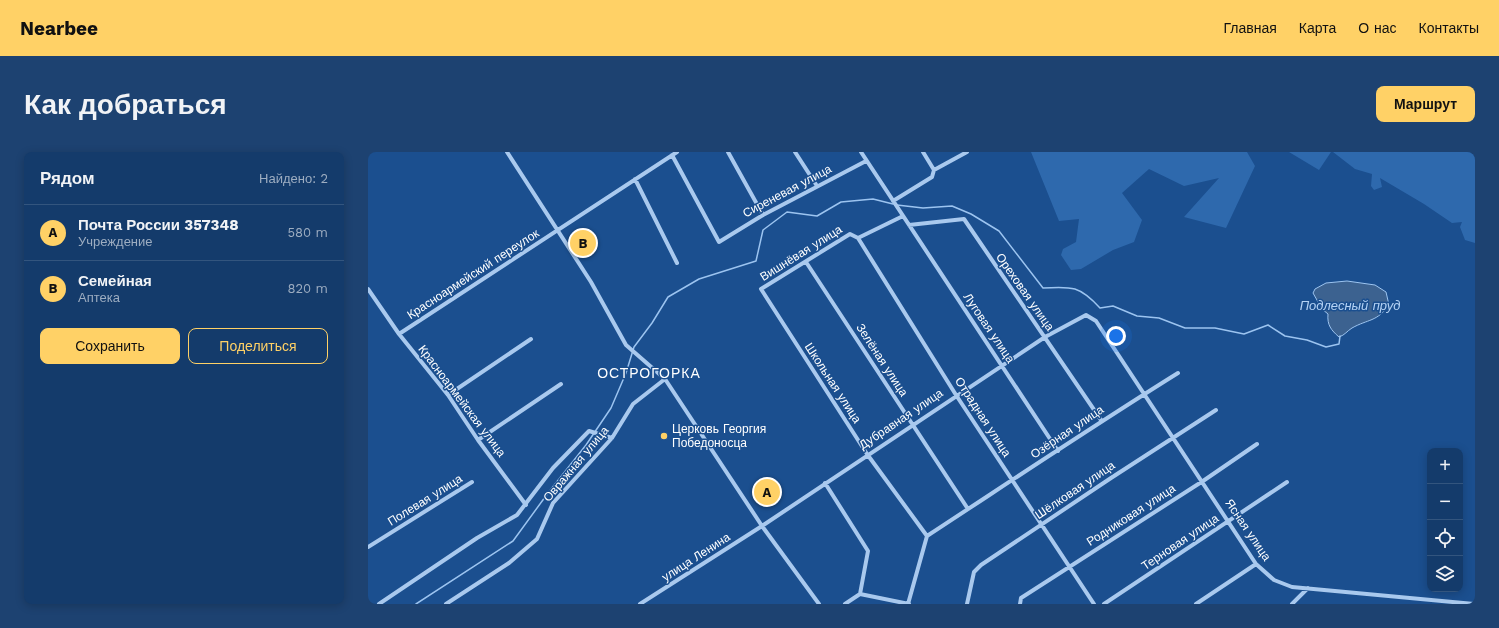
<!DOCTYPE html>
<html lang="ru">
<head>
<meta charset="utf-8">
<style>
  :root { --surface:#143b6b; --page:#1d4271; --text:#f1f3f6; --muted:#9dadc1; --line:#33557e; --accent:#ffd166 }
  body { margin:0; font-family:"Work Sans",sans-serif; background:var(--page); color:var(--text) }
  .controls { position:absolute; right:12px; bottom:12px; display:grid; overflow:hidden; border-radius:8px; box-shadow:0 2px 10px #0003 }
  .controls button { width:36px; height:36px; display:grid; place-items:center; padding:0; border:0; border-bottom:1px solid var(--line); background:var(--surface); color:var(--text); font:20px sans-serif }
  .you { position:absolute; left:748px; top:184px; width:14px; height:14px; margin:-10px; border:3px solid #fff; border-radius:50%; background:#1a73e8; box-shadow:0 0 0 6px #1a73e833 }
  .badge { display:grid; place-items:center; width:26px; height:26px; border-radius:50%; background:var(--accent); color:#111; font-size:13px; font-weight:700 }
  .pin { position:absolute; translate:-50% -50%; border:2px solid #fff; box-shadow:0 1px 4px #0006 }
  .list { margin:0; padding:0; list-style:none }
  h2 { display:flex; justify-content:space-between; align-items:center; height:52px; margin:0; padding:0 16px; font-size:17px }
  h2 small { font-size:13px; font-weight:400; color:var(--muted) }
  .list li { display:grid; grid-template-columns:26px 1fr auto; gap:12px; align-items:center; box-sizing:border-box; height:56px; padding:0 16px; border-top:1px solid var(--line) }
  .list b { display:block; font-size:15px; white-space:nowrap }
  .list p { margin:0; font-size:13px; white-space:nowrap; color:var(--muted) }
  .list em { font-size:13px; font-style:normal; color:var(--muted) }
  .actions { display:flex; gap:8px; padding:12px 16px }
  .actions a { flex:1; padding:9px 0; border:1px solid var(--accent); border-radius:8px; text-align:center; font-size:14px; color:var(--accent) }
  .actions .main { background:var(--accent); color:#111 }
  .icon { flex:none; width:22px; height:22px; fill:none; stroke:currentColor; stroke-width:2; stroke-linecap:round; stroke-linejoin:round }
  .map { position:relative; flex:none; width:1107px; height:452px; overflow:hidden; border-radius:8px }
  header { display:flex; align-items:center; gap:24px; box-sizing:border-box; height:56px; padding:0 20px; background:var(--accent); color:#111 }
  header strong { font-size:19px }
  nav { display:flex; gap:22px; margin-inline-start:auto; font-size:14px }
  .intro { display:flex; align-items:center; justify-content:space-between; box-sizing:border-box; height:96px; padding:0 24px }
  h1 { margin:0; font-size:28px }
  .button { padding:10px 18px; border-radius:8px; background:var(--accent); color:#111; font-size:14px; font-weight:700 }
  main { display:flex; gap:24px; padding:0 24px }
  aside { flex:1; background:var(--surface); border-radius:8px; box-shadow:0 2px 10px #0003 }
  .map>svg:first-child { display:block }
  .green { fill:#2e69ad }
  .water { fill:#3c6290; stroke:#9cc4f0 }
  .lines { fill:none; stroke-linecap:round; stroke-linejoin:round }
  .stream { stroke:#9cc4f0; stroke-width:1.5 }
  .minor { stroke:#a9c9ee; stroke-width:4 }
  .poi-dot { fill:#ffd166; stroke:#1b4f8f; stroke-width:1.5 }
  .labels { text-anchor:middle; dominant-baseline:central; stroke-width:3; stroke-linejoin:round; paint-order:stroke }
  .street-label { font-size:12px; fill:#fff; stroke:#1b4f8f }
  .poi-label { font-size:12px; fill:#fff; stroke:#1b4f8f; text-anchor:start }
  .water-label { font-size:13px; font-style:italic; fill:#b5d3f5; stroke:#1b4f8f }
  .quarter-label { font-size:14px; letter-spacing:1px; fill:#fff; stroke:#1b4f8f }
</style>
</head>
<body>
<header>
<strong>Nearbee</strong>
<nav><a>Главная</a><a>Карта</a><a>О нас</a><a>Контакты</a></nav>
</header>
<div class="intro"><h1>Как добраться</h1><a class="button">Маршрут</a></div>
<main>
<aside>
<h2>Рядом<small>Найдено: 2</small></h2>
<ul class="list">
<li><span class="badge">A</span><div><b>Почта России 357348</b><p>Учреждение</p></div><em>580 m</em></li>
<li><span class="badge">B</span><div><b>Семейная</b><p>Аптека</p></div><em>820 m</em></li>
</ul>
<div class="actions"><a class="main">Сохранить</a><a>Поделиться</a></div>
</aside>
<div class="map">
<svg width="1107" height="452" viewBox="0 0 1107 452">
  <rect width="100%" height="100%" fill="#1b4f8f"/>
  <path class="green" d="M663 0H879L887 14 858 76 816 65 851 26 816 34 781 17 754 41 774 68 766 90 745 98 713 117 703 118 693 103 695 97 708 90 711 67 691 69Z
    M921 0H963L951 18Z
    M965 0H1107V91L1097 88 1092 75 1094 70 1084 71 1056 52 1012 26 1014 35 1006 38 1003 34 1004 22 987 17Z"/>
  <path class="water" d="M979 129 1007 133 1018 140 1021 153C1009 170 1000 167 984 176 979 179 977 183 971 185 963 178 959 173 960 162L954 157 945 141 947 137 958 131Z"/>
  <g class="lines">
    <path class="stream" d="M529 53 555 56 584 54 603 62 631 79 675 136C704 134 712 134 732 156L745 154 769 164 791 166 817 176H847L876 182 900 173 917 184 939 188 958 195 971 192 972 184
      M48 452 145 389 180 341 218 293 243 256 258 221 266 195 284 171 300 145 331 127 388 109 395 78 419 60 449 64 473 50 505 47 525 52"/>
    <path class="minor" d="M139 0 223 130 258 193 297 227 394 374 451 452
      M360 0 395 63
      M427 0 449 34
      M493 0 690 299
      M555 0 566 18
      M304 3 351 90 395 63 498 9
      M267 27 309 111
      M525 49 564 25 566 18 599 0
      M535 64 490 86 482 82 393 137 499 302 559 384
      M541 73 596 67 733 268
      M490 86 588 243 726 452
      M438 110 600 357
      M0 137 31 182 80 243 110 288 158 353
      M31 182 309 0
      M80 243 163 187
      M110 288 193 232
      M457 331 500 399 492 442 477 452
      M0 395 104 330
      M492 442 541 452
      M11 452 109 386 149 363 185 316 221 279 244 286
      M78 452 141 411 169 387 185 351 244 286 265 252 297 227
      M272 452 394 374 677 185 718 163 728 169 888 412 906 428 924 435 1106 452
      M540 452 559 384C643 329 725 274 810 221
      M599 452 606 420 613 413 743 326 848 258
      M652 452 653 446 835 329 889 292
      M736 452 919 330
      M828 452 888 412
      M924 452 940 436"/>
  </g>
  <circle class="poi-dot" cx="296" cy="284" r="4"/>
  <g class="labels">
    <g class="street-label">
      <text transform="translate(419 39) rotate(-28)">Сиреневая улица</text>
      <text transform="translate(433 101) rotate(-32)">Вишнёвая улица</text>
      <text transform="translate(105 122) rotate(-33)">Красноармейский переулок</text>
      <text transform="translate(657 140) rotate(55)">Ореховая улица</text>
      <text transform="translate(621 176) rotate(56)">Луговая улица</text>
      <text transform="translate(514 208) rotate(57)">Зелёная улица</text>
      <text transform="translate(465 231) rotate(57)">Школьная улица</text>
      <text transform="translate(94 249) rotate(53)">Красноармейская улица</text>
      <text transform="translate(615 265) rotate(57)">Отрадная улица</text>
      <text transform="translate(533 267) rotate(-34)">Дубравная улица</text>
      <text transform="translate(699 280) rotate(-34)">Озёрная улица</text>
      <text transform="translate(208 312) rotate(-50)">Овражная улица</text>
      <text transform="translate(707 338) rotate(-34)">Шёлковая улица</text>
      <text transform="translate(57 348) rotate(-32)">Полевая улица</text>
      <text transform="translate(763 363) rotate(-33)">Родниковая улица</text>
      <text transform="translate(880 378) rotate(56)">Ясная улица</text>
      <text transform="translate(812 390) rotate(-34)">Терновая улица</text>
      <text transform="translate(328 405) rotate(-33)">улица Ленина</text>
    </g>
    <g class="poi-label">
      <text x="304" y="277">Церковь Георгия<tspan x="304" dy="14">Победоносца</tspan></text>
    </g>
    <g class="water-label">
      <text x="982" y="153">Подлесный пруд</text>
    </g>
    <g class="quarter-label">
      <text x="281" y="221">ОСТРОГОРКА</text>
    </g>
  </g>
</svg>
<div class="controls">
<button>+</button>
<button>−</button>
<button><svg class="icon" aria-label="locate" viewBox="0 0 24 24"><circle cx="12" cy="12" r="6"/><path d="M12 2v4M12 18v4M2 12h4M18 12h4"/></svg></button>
<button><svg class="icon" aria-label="layers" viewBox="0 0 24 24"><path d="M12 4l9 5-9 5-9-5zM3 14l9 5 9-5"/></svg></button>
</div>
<div class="you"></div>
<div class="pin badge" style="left:399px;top:340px">A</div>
<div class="pin badge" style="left:215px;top:91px">B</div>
</div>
</main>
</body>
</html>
